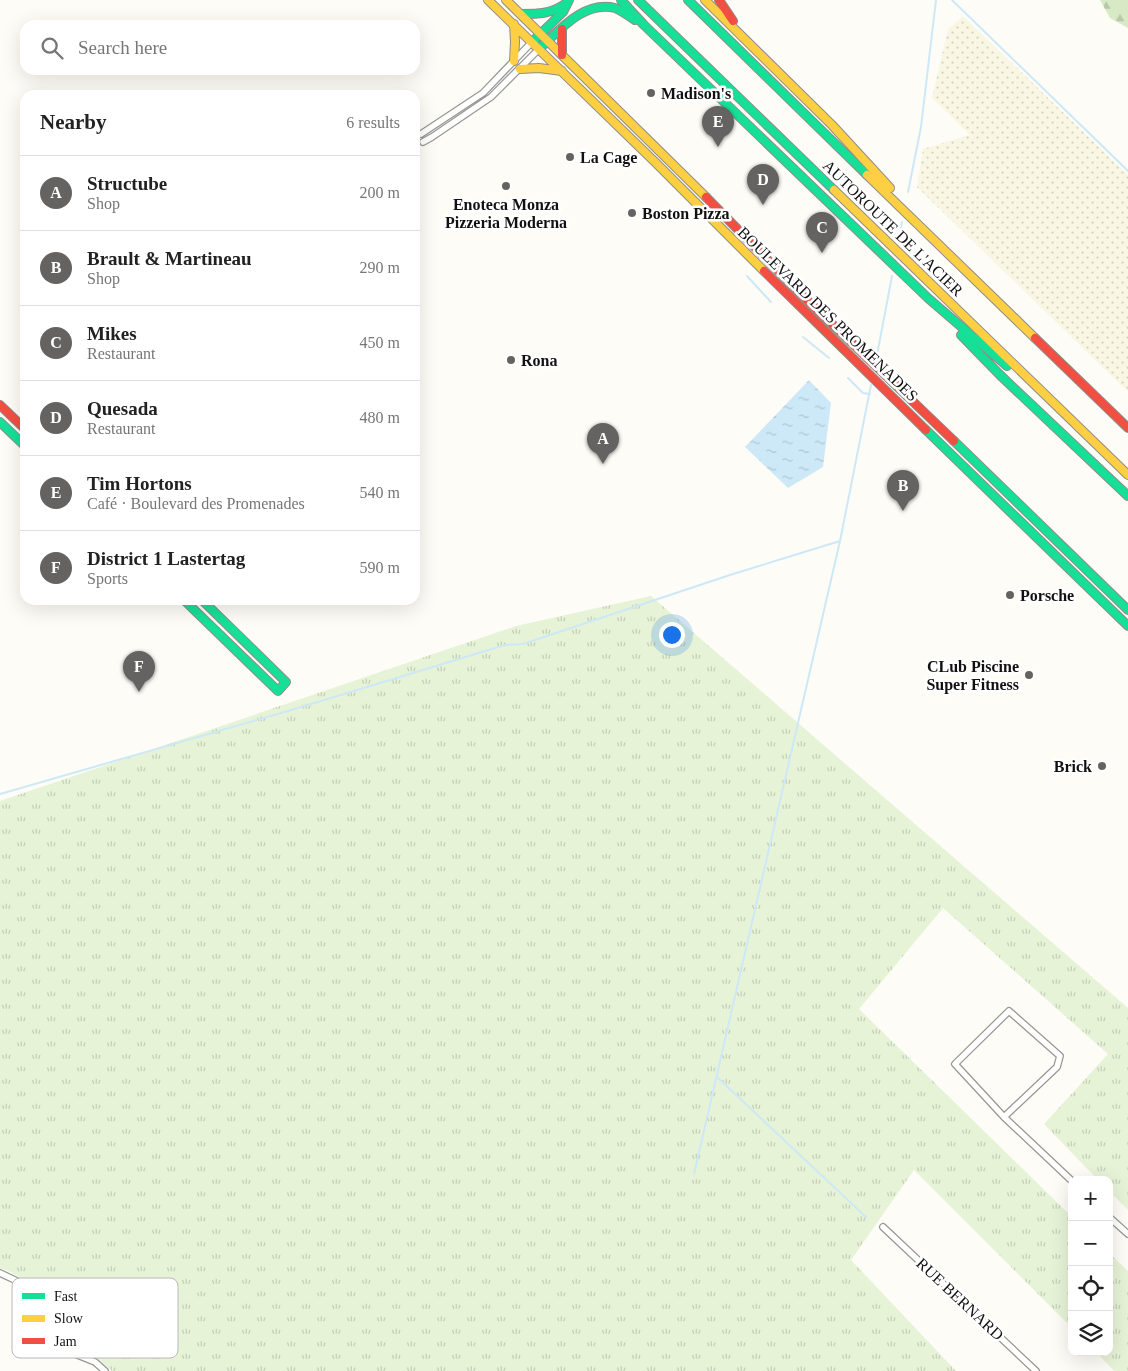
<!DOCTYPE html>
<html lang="en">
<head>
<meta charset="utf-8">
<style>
  :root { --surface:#fff; --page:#f2f2f2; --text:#222; --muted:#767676; --line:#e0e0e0; --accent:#646362 }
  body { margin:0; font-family:Georgia,serif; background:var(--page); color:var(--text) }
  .controls { position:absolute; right:15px; bottom:15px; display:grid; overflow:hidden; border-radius:10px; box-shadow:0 5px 20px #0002 }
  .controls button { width:45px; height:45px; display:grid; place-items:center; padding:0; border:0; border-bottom:1px solid var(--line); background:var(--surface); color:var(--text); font:25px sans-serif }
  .you { position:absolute; left:671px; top:634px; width:18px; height:18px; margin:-12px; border:4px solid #fff; border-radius:50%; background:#1a73e8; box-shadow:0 0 0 8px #1a73e833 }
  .badge { display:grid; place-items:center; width:32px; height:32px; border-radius:50%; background:var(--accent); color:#fff; font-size:16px; font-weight:700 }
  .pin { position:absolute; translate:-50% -41px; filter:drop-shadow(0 1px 2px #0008) }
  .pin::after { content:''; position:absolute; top:26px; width:18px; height:15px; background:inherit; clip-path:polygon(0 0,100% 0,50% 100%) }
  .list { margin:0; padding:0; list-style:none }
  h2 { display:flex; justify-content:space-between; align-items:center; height:65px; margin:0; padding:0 20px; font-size:21px }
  h2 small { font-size:16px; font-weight:400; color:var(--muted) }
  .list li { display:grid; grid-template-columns:32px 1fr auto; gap:15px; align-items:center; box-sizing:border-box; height:75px; padding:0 20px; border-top:1px solid var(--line) }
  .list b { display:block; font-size:19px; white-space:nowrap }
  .list p { margin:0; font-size:16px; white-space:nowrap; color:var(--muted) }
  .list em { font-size:16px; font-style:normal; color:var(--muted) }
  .icon { flex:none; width:28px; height:28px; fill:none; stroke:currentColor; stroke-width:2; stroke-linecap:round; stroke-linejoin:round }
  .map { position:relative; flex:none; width:1128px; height:1371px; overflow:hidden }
  .search { position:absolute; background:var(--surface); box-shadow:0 5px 20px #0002; left:20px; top:20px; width:400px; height:55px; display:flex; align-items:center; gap:12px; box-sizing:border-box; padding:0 18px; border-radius:15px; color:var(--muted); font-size:19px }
  .panel { position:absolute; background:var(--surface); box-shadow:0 5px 20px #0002; left:20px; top:90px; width:400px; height:515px; border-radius:15px }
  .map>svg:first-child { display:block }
  .farmland { fill:url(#farmland-dots) }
  .grass { fill:url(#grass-tufts) }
  .forest { fill:url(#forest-firs) }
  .water { fill:url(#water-ripples) }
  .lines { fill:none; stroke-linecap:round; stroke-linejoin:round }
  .stream { stroke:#cde8f7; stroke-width:2 }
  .street-casing { stroke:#979795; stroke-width:8 }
  .fast-casing { stroke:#8e8d8b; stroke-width:10 }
  .slow-casing { stroke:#8e8d8b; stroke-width:10 }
  .jam-casing { stroke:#8e8d8b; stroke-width:10 }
  .street { stroke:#fffffe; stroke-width:5.5 }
  .fast { stroke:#16e098; stroke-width:8 }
  .slow { stroke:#ffcf43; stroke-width:8 }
  .jam { stroke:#f24e42; stroke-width:8 }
  .poi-dot { fill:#646362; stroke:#fff; stroke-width:2 }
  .labels { text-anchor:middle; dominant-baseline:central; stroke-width:5; stroke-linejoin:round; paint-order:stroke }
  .poi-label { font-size:16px; font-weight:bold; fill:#111; stroke:#fff; text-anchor:start }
  .street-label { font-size:16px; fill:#111; stroke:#fff }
  .key { fill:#fff; stroke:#b8b8b8; stroke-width:1 }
  .key-label { font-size:14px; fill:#111 }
</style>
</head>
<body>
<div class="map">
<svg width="1128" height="1371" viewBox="0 0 1128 1371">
  <defs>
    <pattern id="farmland-dots" width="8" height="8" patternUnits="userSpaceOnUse" patternTransform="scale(1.25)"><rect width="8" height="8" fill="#f9f7e4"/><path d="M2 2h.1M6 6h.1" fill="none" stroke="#d4d3c3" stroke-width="1.8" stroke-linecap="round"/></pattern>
    <pattern id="grass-tufts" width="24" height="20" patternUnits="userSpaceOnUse" patternTransform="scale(1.25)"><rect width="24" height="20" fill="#e7f3d7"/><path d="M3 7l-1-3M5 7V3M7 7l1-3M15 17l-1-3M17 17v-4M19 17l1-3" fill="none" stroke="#c5cfb8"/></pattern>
    <pattern id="forest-firs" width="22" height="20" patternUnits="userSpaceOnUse" patternTransform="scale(1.25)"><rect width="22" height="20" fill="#d8eac5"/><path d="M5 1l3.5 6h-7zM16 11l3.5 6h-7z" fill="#b8c8a8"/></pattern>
    <pattern id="water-ripples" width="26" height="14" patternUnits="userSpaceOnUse" patternTransform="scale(1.25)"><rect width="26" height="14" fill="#cde8f7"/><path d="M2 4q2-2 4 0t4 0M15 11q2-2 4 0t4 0" fill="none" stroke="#afc6d3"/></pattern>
  </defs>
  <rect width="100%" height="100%" fill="#fdfcf7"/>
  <path class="farmland" d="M963 16 1128 175V392L917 187 923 149 970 135 932 98 948 29Z"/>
  <path class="grass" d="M651 596 1128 1008V1210L1109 1191V1180H1098L1044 1124 1108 1054 943 908 859 1009 1072 1217V1328L914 1170 851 1260 956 1371H112L96 1357 46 1337C39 1327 51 1318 48 1307 45 1296 26 1284 18 1276L13 1274V1273L0 1268V801L516 626Z
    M1109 1253 1128 1271V1371H1114L1096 1352H1109Z"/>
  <path class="forest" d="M1100 0H1128V28L1110 18Z"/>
  <path class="water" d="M809 380 831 403 823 467 788 488 745 447Z"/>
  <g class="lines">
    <path class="stream" d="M952 0 1128 171
      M908 192 921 127 936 0
      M899 240 902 222
      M747 276 771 302
      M803 337 829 358
      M877 355 892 276
      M848 378 863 393 870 394
      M0 794 288 711 505 645 523 644 733 574 840 541
      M717 1077 866 1217
      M694 1174 840 541 871 385"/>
    <defs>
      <path id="street" d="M421 134 483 93 532 42
        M423 142 432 137 491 97 539 49
        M1004 1117 1057 1067 1060 1056 1009 1011 955 1064 1004 1117 1072 1181
        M1109 1217 1128 1234
        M883 1227 1036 1371
        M0 1273 19 1282 41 1305 43 1311 35 1338 95 1362 105 1371"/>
      <path id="fast" d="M621 0 644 25 929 299 1007 366
        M638 0 834 190
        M688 0 867 175
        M521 14C538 14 551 14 565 4
        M532 42 563 12 569 0
        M539 49C559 31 584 0 615 8 622 11 629 16 635 20
        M961 335 1000 375 1128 496
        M0 422 25 446
        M926 430 1128 626
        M954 441 1128 610
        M184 600 278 691 286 682 202 600"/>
      <path id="slow" d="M488 0 656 163 764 271
        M506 0 706 197
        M705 0 832 125 890 188
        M514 24 515 42 514 61
        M520 69 539 68 562 71
        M867 175 1035 338
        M834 190 1128 475"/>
      <path id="jam" d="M719 0 733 21
        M562 29V55
        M706 197 803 296 954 441
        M764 271 926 430
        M1035 338 1128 428
        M0 405 25 429"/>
    </defs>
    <use href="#street" class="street-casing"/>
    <use href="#fast" class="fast-casing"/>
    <use href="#slow" class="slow-casing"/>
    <use href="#jam" class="jam-casing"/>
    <use href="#street" class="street"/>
    <use href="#fast" class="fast"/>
    <use href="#slow" class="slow"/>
    <use href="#jam" class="jam"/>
  </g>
  <g class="poi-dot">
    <circle cx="651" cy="93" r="5"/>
    <circle cx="570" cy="157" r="5"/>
    <circle cx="506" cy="186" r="5"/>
    <circle cx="632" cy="213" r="5"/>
    <circle cx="511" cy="360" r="5"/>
    <circle cx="1010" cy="595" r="5"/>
    <circle cx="1029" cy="675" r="5"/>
    <circle cx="1102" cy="766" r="5"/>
  </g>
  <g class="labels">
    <g class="poi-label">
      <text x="661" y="93">Madison's</text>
      <text x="580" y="157">La Cage</text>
      <text x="506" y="204" text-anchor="middle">Enoteca Monza<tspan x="506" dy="18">Pizzeria Moderna</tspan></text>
      <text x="642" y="213">Boston Pizza</text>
      <text x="521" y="360">Rona</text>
      <text x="1020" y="595">Porsche</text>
      <text x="1019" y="666" text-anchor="end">CLub Piscine<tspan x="1019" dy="18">Super Fitness</tspan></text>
      <text x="1092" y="766" text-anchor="end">Brick</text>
    </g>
    <g class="street-label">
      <text transform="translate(893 228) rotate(44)">AUTOROUTE DE L'ACIER</text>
      <text transform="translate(828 314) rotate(44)">BOULEVARD DES PROMENADES</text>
      <text transform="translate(960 1299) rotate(43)">RUE BERNARD</text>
    </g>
  </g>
  <rect x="12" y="1278" width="166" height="80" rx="8" class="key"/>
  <rect x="22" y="1293" width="23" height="6" fill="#16e098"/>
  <rect x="22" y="1315" width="23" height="7" fill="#ffcf43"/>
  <rect x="22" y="1338" width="23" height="6" fill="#f24e42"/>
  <g class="key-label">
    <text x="54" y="1301">Fast</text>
    <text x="54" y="1323">Slow</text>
    <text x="54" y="1346">Jam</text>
  </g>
</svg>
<div class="controls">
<button>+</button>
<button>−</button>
<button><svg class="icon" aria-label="locate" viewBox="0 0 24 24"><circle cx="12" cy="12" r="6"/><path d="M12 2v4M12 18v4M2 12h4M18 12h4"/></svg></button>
<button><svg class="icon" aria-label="layers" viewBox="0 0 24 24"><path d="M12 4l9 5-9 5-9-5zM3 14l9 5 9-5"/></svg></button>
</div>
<div class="you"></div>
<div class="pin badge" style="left:603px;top:464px">A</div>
<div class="pin badge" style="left:903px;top:511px">B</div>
<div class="pin badge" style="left:822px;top:253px">C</div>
<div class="pin badge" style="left:763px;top:205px">D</div>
<div class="pin badge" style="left:718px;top:147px">E</div>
<div class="pin badge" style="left:139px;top:692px">F</div>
<div class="search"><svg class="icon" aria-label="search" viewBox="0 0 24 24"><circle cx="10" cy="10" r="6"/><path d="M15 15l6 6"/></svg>Search here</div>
<section class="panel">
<h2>Nearby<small>6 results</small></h2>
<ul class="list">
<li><span class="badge">A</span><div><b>Structube</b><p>Shop</p></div><em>200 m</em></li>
<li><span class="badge">B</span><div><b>Brault &amp; Martineau</b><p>Shop</p></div><em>290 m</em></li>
<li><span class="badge">C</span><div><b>Mikes</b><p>Restaurant</p></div><em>450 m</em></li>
<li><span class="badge">D</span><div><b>Quesada</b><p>Restaurant</p></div><em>480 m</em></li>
<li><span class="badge">E</span><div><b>Tim Hortons</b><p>Café · Boulevard des Promenades</p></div><em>540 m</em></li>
<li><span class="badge">F</span><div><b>District 1 Lastertag</b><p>Sports</p></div><em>590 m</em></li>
</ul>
</section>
</div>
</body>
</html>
